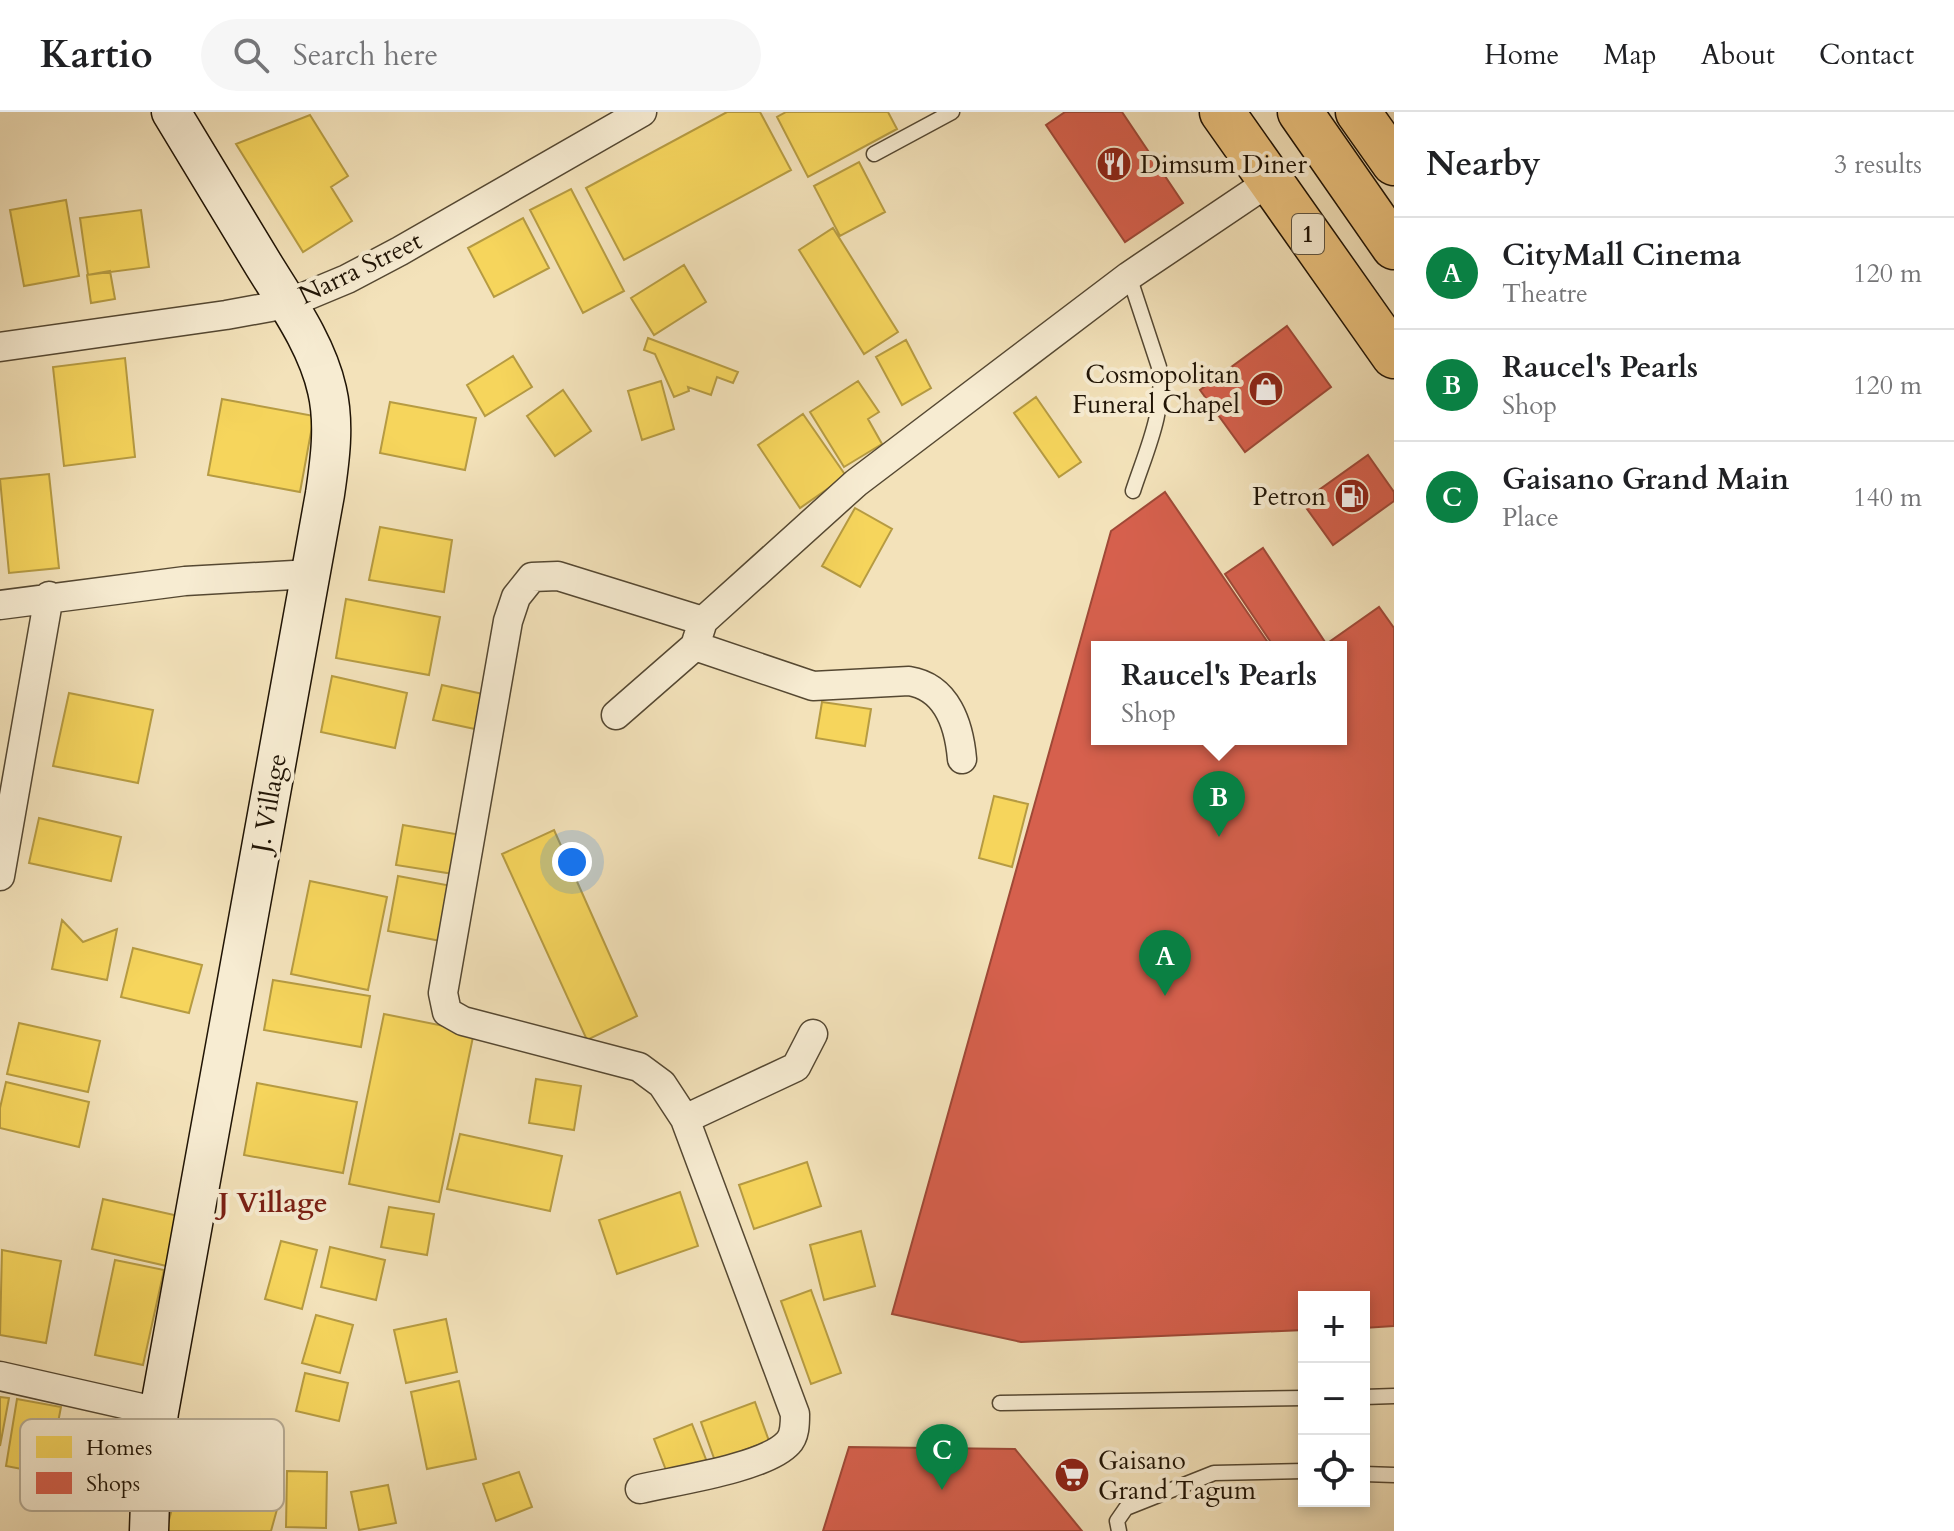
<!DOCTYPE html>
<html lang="en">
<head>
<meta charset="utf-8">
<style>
  :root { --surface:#fff; --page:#f6f6f6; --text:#202124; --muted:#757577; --line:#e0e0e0; --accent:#0b8043 }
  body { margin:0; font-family:Cardo,serif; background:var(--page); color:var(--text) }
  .controls { position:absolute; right:24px; bottom:24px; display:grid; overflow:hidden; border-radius:0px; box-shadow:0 4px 12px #0003 }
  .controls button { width:72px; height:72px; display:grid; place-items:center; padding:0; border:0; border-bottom:2px solid var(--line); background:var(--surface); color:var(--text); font:40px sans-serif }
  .you { position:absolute; left:572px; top:750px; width:28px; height:28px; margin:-20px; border:6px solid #fff; border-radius:50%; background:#1a73e8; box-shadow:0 0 0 12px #1a73e833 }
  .badge { display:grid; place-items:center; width:52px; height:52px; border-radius:50%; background:var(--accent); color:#fff; font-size:26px; font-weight:700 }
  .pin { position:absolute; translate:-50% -66px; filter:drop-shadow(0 2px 4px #0008) }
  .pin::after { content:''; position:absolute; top:42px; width:28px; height:24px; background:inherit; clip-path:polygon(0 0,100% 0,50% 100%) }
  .popup { position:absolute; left:1091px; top:529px; width:256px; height:104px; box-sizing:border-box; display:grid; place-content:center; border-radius:0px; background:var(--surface); filter:drop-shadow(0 2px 6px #0005); font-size:26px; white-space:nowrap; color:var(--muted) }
  .popup b { font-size:30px; color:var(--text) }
  .popup::after { content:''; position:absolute; left:50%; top:100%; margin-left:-16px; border:16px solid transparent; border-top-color:var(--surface) }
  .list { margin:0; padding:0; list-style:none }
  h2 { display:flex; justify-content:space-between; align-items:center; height:104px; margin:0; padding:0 32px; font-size:34px }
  h2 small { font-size:26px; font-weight:400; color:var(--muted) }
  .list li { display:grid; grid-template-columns:52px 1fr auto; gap:24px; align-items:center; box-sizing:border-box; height:112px; padding:0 32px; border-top:2px solid var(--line) }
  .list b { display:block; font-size:30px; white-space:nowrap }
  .list p { margin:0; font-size:26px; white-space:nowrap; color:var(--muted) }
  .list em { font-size:26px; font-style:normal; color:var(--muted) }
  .icon { flex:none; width:44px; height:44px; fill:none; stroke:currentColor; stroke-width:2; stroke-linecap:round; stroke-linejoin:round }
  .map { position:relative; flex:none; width:1394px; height:1419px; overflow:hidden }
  header { display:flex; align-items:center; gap:48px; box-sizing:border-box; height:112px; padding:0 40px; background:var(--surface); border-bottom:2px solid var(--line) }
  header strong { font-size:38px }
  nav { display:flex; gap:44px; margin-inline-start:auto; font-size:28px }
  .search { width:560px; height:72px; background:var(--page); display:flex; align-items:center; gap:20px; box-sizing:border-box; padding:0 28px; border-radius:44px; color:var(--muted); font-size:30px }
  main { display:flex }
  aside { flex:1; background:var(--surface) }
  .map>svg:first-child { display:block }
  .homes { fill:#f6d55c; stroke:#b69b42; stroke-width:2 }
  .shops { fill:#d6604d; stroke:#9f4937; stroke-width:2 }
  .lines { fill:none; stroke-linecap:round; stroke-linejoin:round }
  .lane-casing { stroke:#554832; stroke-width:17 }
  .street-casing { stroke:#554832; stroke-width:31 }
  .secondary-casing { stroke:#201405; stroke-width:41 }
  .highway-casing { stroke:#201405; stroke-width:47 }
  .lane { stroke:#f7ecd2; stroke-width:14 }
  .street { stroke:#f7ecd2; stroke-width:28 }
  .secondary { stroke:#f7ecd2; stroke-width:38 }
  .highway { stroke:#eac17d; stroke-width:44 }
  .labels { text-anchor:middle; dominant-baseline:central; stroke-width:8; stroke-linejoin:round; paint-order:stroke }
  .shield { fill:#f7ecd2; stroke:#605542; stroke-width:2 }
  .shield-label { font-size:24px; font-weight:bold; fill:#201405 }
  .poi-label { font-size:26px; fill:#201405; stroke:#f7ecd2; text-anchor:start }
  .street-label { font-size:26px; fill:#201405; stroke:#f7ecd2 }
  .neighbourhood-label { font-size:28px; font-weight:bold; fill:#7a1f14; stroke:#f7ecd2 }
  .key { fill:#f7ecd2; stroke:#b6ab94; stroke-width:2 }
  .key-label { font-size:22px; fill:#201405 }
</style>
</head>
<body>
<header>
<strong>Kartio</strong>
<div class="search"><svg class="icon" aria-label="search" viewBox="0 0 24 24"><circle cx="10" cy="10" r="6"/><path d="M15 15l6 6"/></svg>Search here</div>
<nav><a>Home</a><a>Map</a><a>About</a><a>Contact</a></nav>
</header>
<main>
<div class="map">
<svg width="1394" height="1419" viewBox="0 0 1394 1419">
  <rect width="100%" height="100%" fill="#f3e2ba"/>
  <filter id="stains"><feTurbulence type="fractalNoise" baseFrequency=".0025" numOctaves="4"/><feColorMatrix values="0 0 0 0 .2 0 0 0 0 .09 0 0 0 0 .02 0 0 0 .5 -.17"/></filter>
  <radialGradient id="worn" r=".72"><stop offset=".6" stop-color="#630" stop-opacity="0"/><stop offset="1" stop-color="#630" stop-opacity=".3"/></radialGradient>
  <path class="homes" d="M727 0H760L791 58 624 148 586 76Z
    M786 0H888L897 17 808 65 777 5Z
    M310 3 348 64 331 75 352 109 303 140 236 32Z
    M859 50 885 100 840 124 814 74Z
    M571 77 624 179 583 201 530 98Z
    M66 88 79 164 24 174 10 98Z
    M141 98 149 155 88 163 80 106Z
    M523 106 549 156 494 185 468 136Z
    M833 116 898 220 864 242 799 138Z
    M684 153 706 190 654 223 631 186Z
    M110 159 115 187 91 191 87 163Z
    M648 226 738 260 733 271 717 265 711 283 688 275 689 279 674 285 655 242 644 238Z
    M906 228 931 276 902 293 876 245Z
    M513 244 532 275 485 304 467 273Z
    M125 246 135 345 64 354 53 255Z
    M661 269 674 317 642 328 628 279Z
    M858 269 879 300 868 307 882 332 844 355 810 300Z
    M563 278 591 319 555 344 527 304Z
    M1036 285 1081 350 1059 365 1014 301Z
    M222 287 314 304 300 380 208 363Z
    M390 290 476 306 465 358 380 341Z
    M803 302 846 364 800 396 758 333Z
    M49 362 59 456 9 461 0 367Z
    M855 396 892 417 860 475 822 454Z
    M380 415 452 428 444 480 369 468Z
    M346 487 440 505 429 563 336 546Z
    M332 564 407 581 395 636 321 620Z
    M442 573 492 584 484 619 433 608Z
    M69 581 153 598 138 671 53 654Z
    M822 590 871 597 865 634 816 626Z
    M994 684 1028 692 1012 755 979 746Z
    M39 706 121 725 111 769 29 751Z
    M403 713 467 724 460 763 396 753Z
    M554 718 637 904 587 928 502 742Z
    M398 764 457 775 446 830 388 819Z
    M310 769 387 785 368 878 291 862Z
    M62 808 83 830 117 817 107 868 52 857Z
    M133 836 202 853 189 901 121 885Z
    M273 868 370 884 361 935 264 918Z
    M384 902 474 920 439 1090 349 1072Z
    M19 911 100 929 88 980 7 962Z
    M536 967 581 974 574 1018 529 1011Z
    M6 970 89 990 79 1035 0 1016V996Z
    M257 971 357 990 343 1061 244 1043Z
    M460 1022 562 1044 550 1099 447 1077Z
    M807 1050 821 1094 754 1117 739 1073Z
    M680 1080 698 1134 617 1162 599 1108Z
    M103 1087 183 1105 171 1155 92 1137Z
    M389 1095 434 1102 427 1143 381 1135Z
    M861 1119 875 1174 824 1188 810 1133Z
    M281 1129 317 1138 302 1197 265 1187Z
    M330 1135 385 1148 376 1188 321 1175Z
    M2 1138 61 1149 46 1231 0 1223Z
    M115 1148 164 1158 143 1253 95 1243Z
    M811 1178 841 1261 811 1272 781 1189Z
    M316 1203 353 1213 340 1261 302 1251Z
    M446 1207 457 1260 406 1271 394 1218Z
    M305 1261 348 1271 339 1309 296 1299Z
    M459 1269 476 1347 427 1357 411 1280Z
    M0 1285 9 1286 0 1334Z
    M17 1287 61 1295 48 1362 6 1354Z
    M755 1290 769 1329 715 1349 701 1310Z
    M692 1312 707 1350 669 1366 654 1327Z
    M183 1356 281 1383 271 1419H166Z
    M287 1359 327 1360 326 1416 286 1415Z
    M519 1360 532 1395 496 1409 483 1372Z
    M388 1373 396 1411 359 1418 351 1380Z"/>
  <path class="shops" d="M1065 0H1122L1183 91 1125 130 1046 13Z
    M1287 214 1331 275 1245 340 1200 278Z
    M1368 343 1394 380V389L1333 433 1302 390Z
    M1165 380 1271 535H1097V627H1341V535H1322L1379 495 1394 516V1214L1364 1216V1185H1304V1218L1021 1230 892 1202 1111 419Z
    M1263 436 1325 530 1318 535H1274L1225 462Z
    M849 1335 1015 1337 1082 1419H823Z"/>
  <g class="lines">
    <defs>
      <path id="lane" d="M874 42 952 0
        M1129 164 1159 255C1166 298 1146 339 1133 379
        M1364 1285 1394 1284
        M1000 1291 1304 1286
        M1364 1362 1394 1363
        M1119 1419 1117 1409 1126 1396 1214 1361 1304 1359"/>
      <path id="street" d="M0 235 226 203 287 192 347 167 400 139 642 0
        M0 493 185 469 311 462
        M703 509 856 371 1129 164 1270 69
        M695 534 813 574 909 569C947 575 959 613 962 647
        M616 603 695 534 703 509 558 464 532 465 516 485 508 509 443 881 447 900 463 909 639 955 662 972 685 1007 795 1302C795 1312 795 1324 788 1331 765 1356 674 1369 640 1377
        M0 764 49 484
        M685 1007 796 955 813 922
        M0 1264 159 1300"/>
      <path id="secondary" d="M149 1419 151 1361 159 1300 325 382C330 348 335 312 327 278 317 233 287 191 263 152 233 102 202 51 171 0"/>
      <path id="highway" d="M1222 0 1394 244
        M1300 0 1394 135
        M1358 0 1394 51"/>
    </defs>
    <use href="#lane" class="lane-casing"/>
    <use href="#street" class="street-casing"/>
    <use href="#secondary" class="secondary-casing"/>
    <use href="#highway" class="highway-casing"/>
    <use href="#lane" class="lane"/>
    <use href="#street" class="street"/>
    <use href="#secondary" class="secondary"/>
    <use href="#highway" class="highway"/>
  </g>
  <defs>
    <symbol id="restaurant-disc" viewBox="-11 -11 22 22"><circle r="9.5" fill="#8f2418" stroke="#f7ecd2"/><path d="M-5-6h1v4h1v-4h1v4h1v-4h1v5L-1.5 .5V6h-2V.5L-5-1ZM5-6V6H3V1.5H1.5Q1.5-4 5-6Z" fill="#fff"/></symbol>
    <symbol id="shop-disc" viewBox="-11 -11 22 22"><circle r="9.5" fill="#8f2418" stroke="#f7ecd2"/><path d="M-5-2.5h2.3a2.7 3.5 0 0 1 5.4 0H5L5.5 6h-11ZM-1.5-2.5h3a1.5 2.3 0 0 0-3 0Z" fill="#fff"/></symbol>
    <symbol id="fuel-disc" viewBox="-11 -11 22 22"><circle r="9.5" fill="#8f2418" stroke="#f7ecd2"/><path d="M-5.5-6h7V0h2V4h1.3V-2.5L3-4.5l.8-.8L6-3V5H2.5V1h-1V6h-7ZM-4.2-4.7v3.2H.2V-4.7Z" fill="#fff"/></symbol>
    <symbol id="supermarket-disc" viewBox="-11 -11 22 22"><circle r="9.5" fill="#8f2418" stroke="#f7ecd2"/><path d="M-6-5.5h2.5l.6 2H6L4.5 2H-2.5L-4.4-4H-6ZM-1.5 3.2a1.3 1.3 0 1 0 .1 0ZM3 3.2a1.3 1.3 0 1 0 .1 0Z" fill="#fff"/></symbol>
  </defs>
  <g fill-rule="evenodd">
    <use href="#restaurant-disc" x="1094" y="32" width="40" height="40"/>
    <use href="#shop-disc" x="1246" y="257" width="40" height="40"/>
    <use href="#fuel-disc" x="1332" y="364" width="40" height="40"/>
    <use href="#supermarket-disc" x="1052" y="1343" width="40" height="40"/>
  </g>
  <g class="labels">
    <rect class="shield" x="1292" y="102" width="32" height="40" rx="6"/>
    <g class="shield-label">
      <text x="1308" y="122">1</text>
    </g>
    <g class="poi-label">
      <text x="1140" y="52">Dimsum Diner</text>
      <text x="1240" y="262" text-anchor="end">Cosmopolitan<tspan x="1240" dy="30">Funeral Chapel</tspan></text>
      <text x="1326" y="384" text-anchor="end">Petron</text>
      <text x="1098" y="1348">Gaisano<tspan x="1098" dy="30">Grand Tagum</tspan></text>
    </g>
    <g class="street-label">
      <text transform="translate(360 156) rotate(-26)">Narra Street</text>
      <text transform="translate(269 691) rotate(-80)">J. Village</text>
    </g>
    <g class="neighbourhood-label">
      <text x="273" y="1091">J Village</text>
    </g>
  </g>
  <rect x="20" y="1307" width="264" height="92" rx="12" class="key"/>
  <rect x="36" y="1324" width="36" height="22" fill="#f6d55c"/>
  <rect x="36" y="1360" width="36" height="22" fill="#d6604d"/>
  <g class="key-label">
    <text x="86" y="1343">Homes</text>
    <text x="86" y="1379">Shops</text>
  </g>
  <rect width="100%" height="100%" filter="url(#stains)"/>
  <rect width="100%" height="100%" fill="url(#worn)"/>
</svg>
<div class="controls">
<button>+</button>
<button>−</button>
<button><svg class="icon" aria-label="locate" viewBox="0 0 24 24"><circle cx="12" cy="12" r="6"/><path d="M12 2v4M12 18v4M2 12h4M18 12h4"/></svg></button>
</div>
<div class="you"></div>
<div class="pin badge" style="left:1165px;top:884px">A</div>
<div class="pin badge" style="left:1219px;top:725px">B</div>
<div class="popup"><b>Raucel's Pearls</b>Shop</div>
<div class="pin badge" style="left:942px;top:1378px">C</div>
</div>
<aside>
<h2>Nearby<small>3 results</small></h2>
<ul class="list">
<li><span class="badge">A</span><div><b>CityMall Cinema</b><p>Theatre</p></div><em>120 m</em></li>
<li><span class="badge">B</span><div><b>Raucel's Pearls</b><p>Shop</p></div><em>120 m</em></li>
<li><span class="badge">C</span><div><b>Gaisano Grand Main</b><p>Place</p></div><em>140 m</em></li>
</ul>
</aside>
</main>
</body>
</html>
